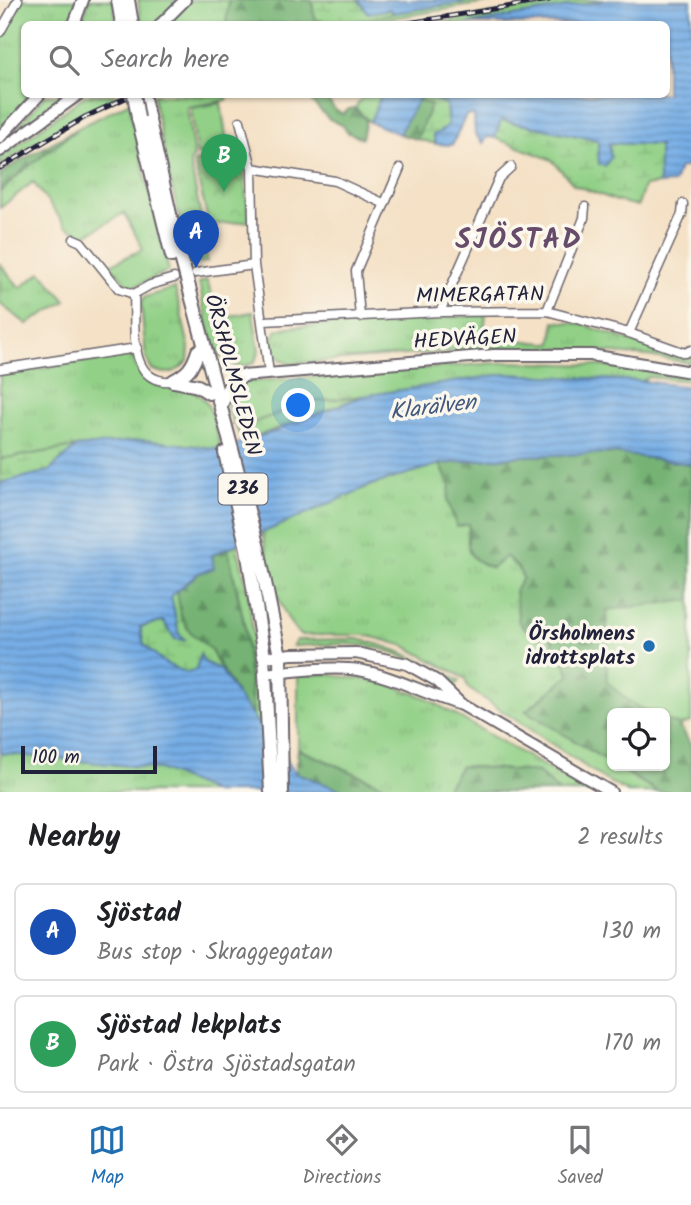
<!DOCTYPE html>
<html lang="en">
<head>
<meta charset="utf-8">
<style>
  :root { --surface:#fff; --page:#f6f6f6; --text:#202124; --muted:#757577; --line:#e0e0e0; --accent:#1f6fb2 }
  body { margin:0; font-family:Kalam,sans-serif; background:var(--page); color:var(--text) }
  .controls { position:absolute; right:21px; bottom:21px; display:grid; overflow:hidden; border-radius:10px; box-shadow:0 2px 5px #0004 }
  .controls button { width:63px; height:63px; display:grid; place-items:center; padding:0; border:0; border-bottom:2px solid var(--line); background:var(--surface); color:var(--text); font:35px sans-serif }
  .scale { position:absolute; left:21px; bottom:18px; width:136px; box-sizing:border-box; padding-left:7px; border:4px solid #22223b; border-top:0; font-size:19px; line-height:24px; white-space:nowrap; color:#22223b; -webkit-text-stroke:5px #fbf7ec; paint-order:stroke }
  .you { position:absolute; left:299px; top:406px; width:24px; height:24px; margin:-18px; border:5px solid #fff; border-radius:50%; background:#1a73e8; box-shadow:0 0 0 10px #1a73e833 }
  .badge { display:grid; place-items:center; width:46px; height:46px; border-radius:50%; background:var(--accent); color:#fff; font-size:23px; font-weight:700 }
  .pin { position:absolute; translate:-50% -58px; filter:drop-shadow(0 2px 4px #0008) }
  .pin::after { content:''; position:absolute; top:37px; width:24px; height:21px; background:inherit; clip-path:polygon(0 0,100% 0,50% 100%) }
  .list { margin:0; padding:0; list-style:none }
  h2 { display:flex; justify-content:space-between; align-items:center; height:91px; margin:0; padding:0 28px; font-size:30px }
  h2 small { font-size:23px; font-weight:400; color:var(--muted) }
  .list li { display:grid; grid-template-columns:46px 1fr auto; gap:21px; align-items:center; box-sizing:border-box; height:98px; margin:0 14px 14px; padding:0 14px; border:2px solid var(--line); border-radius:10px }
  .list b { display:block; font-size:26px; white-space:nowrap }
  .list p { margin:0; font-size:23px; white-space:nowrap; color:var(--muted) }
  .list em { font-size:23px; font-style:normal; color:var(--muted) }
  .icon { flex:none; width:38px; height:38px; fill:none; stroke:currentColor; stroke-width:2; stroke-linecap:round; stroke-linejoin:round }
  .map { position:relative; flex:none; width:691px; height:792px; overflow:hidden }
  .search { position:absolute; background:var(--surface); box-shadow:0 2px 5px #0004; left:21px; right:21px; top:21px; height:77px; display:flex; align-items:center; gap:18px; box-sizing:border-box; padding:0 24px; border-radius:10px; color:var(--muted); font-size:26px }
  .sheet { height:315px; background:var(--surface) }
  nav { display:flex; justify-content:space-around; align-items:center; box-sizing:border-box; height:98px; border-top:2px solid var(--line); background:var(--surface); font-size:19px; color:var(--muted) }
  nav a { display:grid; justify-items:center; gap:4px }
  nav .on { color:var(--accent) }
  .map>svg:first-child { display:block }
  .grass { fill:url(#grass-tufts); stroke:#5a7960; stroke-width:2 }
  .forest { fill:url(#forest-firs); stroke:#4b6a57; stroke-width:2 }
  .wetland { fill:url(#wetland-marsh); stroke:#5a7960; stroke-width:2 }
  .park { fill:url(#park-crowns); stroke:#5a7960; stroke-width:2 }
  .pitch { fill:#91d086; stroke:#5a7960; stroke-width:2 }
  .water { fill:url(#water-rules); stroke:#4c6890; stroke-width:2 }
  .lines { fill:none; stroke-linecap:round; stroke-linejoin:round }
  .street-casing { stroke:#6c656c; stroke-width:11 }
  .secondary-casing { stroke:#6c656c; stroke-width:14 }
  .primary-casing { stroke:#6c656c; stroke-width:16 }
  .street { stroke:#fff; stroke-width:8 }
  .secondary { stroke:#fff; stroke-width:10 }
  .primary { stroke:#fff; stroke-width:12 }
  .rail-casing { stroke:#22223b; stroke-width:5 }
  .rail { stroke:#fbf7ec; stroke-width:2.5; stroke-dasharray:8; stroke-linecap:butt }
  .primary-bridge-casing { stroke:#6c656c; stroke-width:16; stroke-linecap:butt }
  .primary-bridge { stroke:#fff; stroke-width:12 }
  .poi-dot { fill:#1f6fb2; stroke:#fbf7ec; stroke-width:2.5 }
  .labels { text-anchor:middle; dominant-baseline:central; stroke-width:7; stroke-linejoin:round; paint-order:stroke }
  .shield { fill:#fbf7ec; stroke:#636270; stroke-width:2 }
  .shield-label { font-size:19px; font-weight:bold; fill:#22223b }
  .street-label { font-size:21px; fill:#22223b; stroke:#fbf7ec }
  .poi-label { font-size:21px; font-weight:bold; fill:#22223b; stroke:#fbf7ec; text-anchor:end }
  .water-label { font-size:23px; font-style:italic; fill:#445a7f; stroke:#fbf7ec }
  .district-label { font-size:28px; font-weight:bold; letter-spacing:2px; fill:#664c6a; stroke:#fbf7ec }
</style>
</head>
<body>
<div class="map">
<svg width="691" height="792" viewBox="0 0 691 792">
  <defs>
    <pattern id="grass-tufts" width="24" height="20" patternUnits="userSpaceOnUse" patternTransform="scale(1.75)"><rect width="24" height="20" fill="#91d086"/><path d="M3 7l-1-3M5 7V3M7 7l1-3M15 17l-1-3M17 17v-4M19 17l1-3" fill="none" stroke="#7db275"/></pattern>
    <pattern id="forest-firs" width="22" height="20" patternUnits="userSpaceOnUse" patternTransform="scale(1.75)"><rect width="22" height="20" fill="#74b273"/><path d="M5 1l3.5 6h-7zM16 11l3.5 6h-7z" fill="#5f9060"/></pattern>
    <pattern id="wetland-marsh" width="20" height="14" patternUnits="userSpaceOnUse" patternTransform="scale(1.75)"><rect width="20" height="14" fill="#91d086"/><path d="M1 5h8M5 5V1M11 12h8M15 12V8" fill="none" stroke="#7db275"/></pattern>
    <pattern id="park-crowns" width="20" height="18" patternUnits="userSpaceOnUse" patternTransform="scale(1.75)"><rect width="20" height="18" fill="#91d086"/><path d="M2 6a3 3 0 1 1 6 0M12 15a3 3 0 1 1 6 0" fill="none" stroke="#7db275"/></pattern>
    <pattern id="water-rules" width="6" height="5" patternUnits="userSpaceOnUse" patternTransform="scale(1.75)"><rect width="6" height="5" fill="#76ade5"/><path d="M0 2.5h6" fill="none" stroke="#608cbb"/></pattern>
  </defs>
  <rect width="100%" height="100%" fill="#fbf7ec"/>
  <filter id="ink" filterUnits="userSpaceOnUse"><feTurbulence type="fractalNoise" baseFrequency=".0143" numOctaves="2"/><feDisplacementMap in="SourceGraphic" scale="14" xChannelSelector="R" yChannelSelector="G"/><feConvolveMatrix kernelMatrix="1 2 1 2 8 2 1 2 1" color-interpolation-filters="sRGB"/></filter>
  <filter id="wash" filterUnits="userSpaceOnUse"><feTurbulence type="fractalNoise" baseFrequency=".00686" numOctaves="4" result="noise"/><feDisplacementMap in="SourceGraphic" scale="28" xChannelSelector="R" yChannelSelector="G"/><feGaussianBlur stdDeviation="1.57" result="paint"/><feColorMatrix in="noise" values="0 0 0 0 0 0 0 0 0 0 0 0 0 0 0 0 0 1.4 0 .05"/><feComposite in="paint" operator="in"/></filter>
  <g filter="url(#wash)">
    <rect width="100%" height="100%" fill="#f4e1c6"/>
    <path class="grass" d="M21 0H77L70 24H24V94L32 95 0 131V41Z
      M89 0H113L117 24H81Z
      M138 0H179L155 24H141Z
      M190 0H229L226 24H168Z
      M477 0H504L356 24H345L394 13Z
      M45 95H72L8 139Z
      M86 95H121L72 120 0 165V158Z
      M153 95H226L228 100 187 107 194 157 190 162 203 227 207 262 191 264 167 168Z
      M364 95H381L370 122 355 108Z
      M130 102 146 180 169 271 131 288 110 265 143 249 124 213 84 236 66 226 33 182 0 208V192L20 173 78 128Z
      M0 264 20 288 41 272 66 301 27 324 0 304Z
      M207 280 219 318 253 312 259 352 254 363C210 381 206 312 199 283Z
      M175 288 189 347 188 361C175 374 168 376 151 369L146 357 141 303 145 297Z
      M486 315 483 336 552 344 554 321 582 324 673 356 691 357V363L648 356 568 349 492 348 290 364C273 357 267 345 277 330L289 327Z
      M132 354C147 409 184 372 205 401 214 412 217 434 221 449L143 440 76 447 0 459V375Z
      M509 362 593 365 691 376V381L649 377 642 381 505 374 363 396 305 403 237 429C226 411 220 394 244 382Z
      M440 464 450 485 448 501 457 527 469 523C467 550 464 557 492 568L506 556 518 568 551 628 554 650 563 660 570 675 526 711 658 792H628L604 779 468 688 465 678 405 646 365 635H300C277 612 269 564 262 533L371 485Z
      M237 544 249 598 263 730 253 717 245 628 228 549Z
      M357 639C396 647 424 662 459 681L456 685C433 672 408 656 381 649 353 641 322 645 293 646L297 640Z
      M325 674 383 682 424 697 589 792H559L538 772 461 766 444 792 396 791 298 749V675Z
      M0 753 160 769 214 792H33L0 789Z"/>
    <path class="forest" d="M229 0H312L315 20 349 24H226Z
      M305 95H324L336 111 343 114 349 109 355 108 366 120 362 138 348 133 342 125 329 119Z
      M419 100 431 105 417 139 399 134 416 101Z
      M78 128 20 173 0 192V175L13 165Z
      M614 453 691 464V600L607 610 641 710 649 713H612V764L526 711 570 675 563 660 554 650 551 629 537 639 519 623 515 591 523 578 518 568 506 556 492 568C465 557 467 551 469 524L457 527 448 501 450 485 440 464 520 456Z
      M228 549 245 628 253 717 240 700 210 649 190 632 181 618 177 591 199 573 213 568 212 555Z
      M665 720 680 725 691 746V792H658L616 766H665Z
      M298 749 396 791 409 792H346L296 773Z
      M461 766 538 772 559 792H444Z"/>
    <path class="wetland" d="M312 0H359L368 13 390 9 394 13 345 24 315 20Z
      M575 0H608L467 24H431Z
      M421 95 446 104 448 124 443 130 433 135 436 144 417 139 431 105 419 100Z
      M500 120 598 140 599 163 609 143 659 145V184L644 186 638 206 617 201 574 185 552 160 495 138Z
      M363 396 242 442 237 429 305 403Z
      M76 447 49 471 0 483V459Z
      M177 591 181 618 190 632 210 649 221 670 204 662 200 655 196 670 187 673 166 664 144 645 140 627 163 621 175 639 184 640 179 634 171 596Z"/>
    <path class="park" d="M242 155 249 221 209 225 194 162Z"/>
    <path class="pitch" d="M221 103 228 150 197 155 191 108Z
      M691 600V722L680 725 665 720V713C636 713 627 699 607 682V610Z"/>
    <path class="water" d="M359 0H477L394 13 390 9 368 13Z
      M608 0H691V166L679 168 674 183 659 184V145L609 143 611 157 605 166 599 164 598 140 501 120 495 138 487 137 483 143 475 134 474 115H466L452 145 436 144 433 135 443 130 448 124 446 104 422 95 666 94V24H467Z
      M381 95H421L399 134 370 122Z
      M505 374 642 381 691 387V464L614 453 520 456 440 464 371 485 212 555 214 568 199 573 171 596 179 634 185 640 175 639 163 621 140 627 144 645 166 664 187 673 196 670 200 654 204 662 221 670 240 700 296 773 346 792H214L160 769 0 753V483L49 471 76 447 143 440 221 449 276 431 363 396Z"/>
  </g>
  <g filter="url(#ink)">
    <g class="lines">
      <defs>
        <path id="street" d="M0 32 18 0
          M240 121 252 168 254 265 269 373
          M252 168 335 181 383 203
          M74 239 81 242 119 289 134 294
          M196 273 254 265
          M134 294C136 327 126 385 173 381
          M134 294 150 285 174 278
          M547 311 584 218 585 207
          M440 312 499 178 511 167
          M360 317 356 271 400 168
          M264 321 440 312 547 311 629 333 685 353 691 350
          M629 333 682 214 683 204
          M0 369 137 348"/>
        <path id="secondary" d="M74 24 83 0
          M161 24 185 0
          M0 137 40 94
          M0 151 79 94
          M242 376 494 355H591L691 372
          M462 705C427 695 394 676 358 670 333 666 291 671 265 674L264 657 292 654 356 653 407 664 437 681 462 705 611 792"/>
        <path id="primary" d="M118 0 122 24
          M128 0 132 24
          M143 94 172 223 258 548 280 656 282 792
          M138 118 172 256
          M173 381C188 373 193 367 198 351
          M174 381 198 386 209 393
          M221 405 228 389 242 376
          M225 453 247 549 264 657
          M265 674 271 792"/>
      </defs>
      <use href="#street" class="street-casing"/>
      <use href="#secondary" class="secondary-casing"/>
      <use href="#primary" class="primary-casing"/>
      <use href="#street" class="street"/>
      <use href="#secondary" class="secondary"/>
      <use href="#primary" class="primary"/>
      <defs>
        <path id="rail" d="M402 24 549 0
          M0 168 85 117 134 94"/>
      </defs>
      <use href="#rail" class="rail-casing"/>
      <use href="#rail" class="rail"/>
      <defs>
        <path id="primary-bridge" d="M134 94 138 118"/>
      </defs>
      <use href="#primary-bridge" class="primary-bridge-casing"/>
      <use href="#primary-bridge" class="primary-bridge"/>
    </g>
  </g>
  <circle class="poi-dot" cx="649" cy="646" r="7"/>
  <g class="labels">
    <rect class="shield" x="218.5" y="473.5" width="49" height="31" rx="5"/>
    <g class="shield-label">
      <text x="243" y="489">236</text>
    </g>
    <g class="street-label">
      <text transform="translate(480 296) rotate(-1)">MIMERGATAN</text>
      <text transform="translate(465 340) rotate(-3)">HEDVÄGEN</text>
      <text transform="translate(232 375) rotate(75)">ÖRSHOLMSLEDEN</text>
    </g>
    <g class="poi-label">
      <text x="635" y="634">Örsholmens<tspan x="635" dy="24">idrottsplats</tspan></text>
    </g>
    <g class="water-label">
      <text transform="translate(433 408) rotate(-7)">Klarälven</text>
    </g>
    <g class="district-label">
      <text x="519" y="240">SJÖSTAD</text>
    </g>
  </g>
</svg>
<div class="controls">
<button><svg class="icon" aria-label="locate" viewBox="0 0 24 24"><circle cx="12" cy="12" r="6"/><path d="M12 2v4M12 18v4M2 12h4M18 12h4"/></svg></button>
</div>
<div class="scale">100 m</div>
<div class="you"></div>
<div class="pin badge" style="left:196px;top:268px;background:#1a4fb4">A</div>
<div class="pin badge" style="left:224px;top:192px;background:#2e9e5b">B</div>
<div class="search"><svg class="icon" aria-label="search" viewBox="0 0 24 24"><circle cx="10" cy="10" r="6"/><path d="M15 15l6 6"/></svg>Search here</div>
</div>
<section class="sheet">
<h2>Nearby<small>2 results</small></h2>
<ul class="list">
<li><span class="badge" style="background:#1a4fb4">A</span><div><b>Sjöstad</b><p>Bus stop · Skraggegatan</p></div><em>130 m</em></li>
<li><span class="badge" style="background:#2e9e5b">B</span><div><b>Sjöstad lekplats</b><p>Park · Östra Sjöstadsgatan</p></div><em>170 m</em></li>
</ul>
</section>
<nav>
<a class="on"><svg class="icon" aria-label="map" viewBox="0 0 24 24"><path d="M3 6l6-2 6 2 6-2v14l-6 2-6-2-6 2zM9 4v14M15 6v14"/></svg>Map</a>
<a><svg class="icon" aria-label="directions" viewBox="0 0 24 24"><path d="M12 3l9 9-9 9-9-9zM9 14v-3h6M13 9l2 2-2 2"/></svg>Directions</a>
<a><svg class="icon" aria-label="saved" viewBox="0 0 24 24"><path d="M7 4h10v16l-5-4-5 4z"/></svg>Saved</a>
</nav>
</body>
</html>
